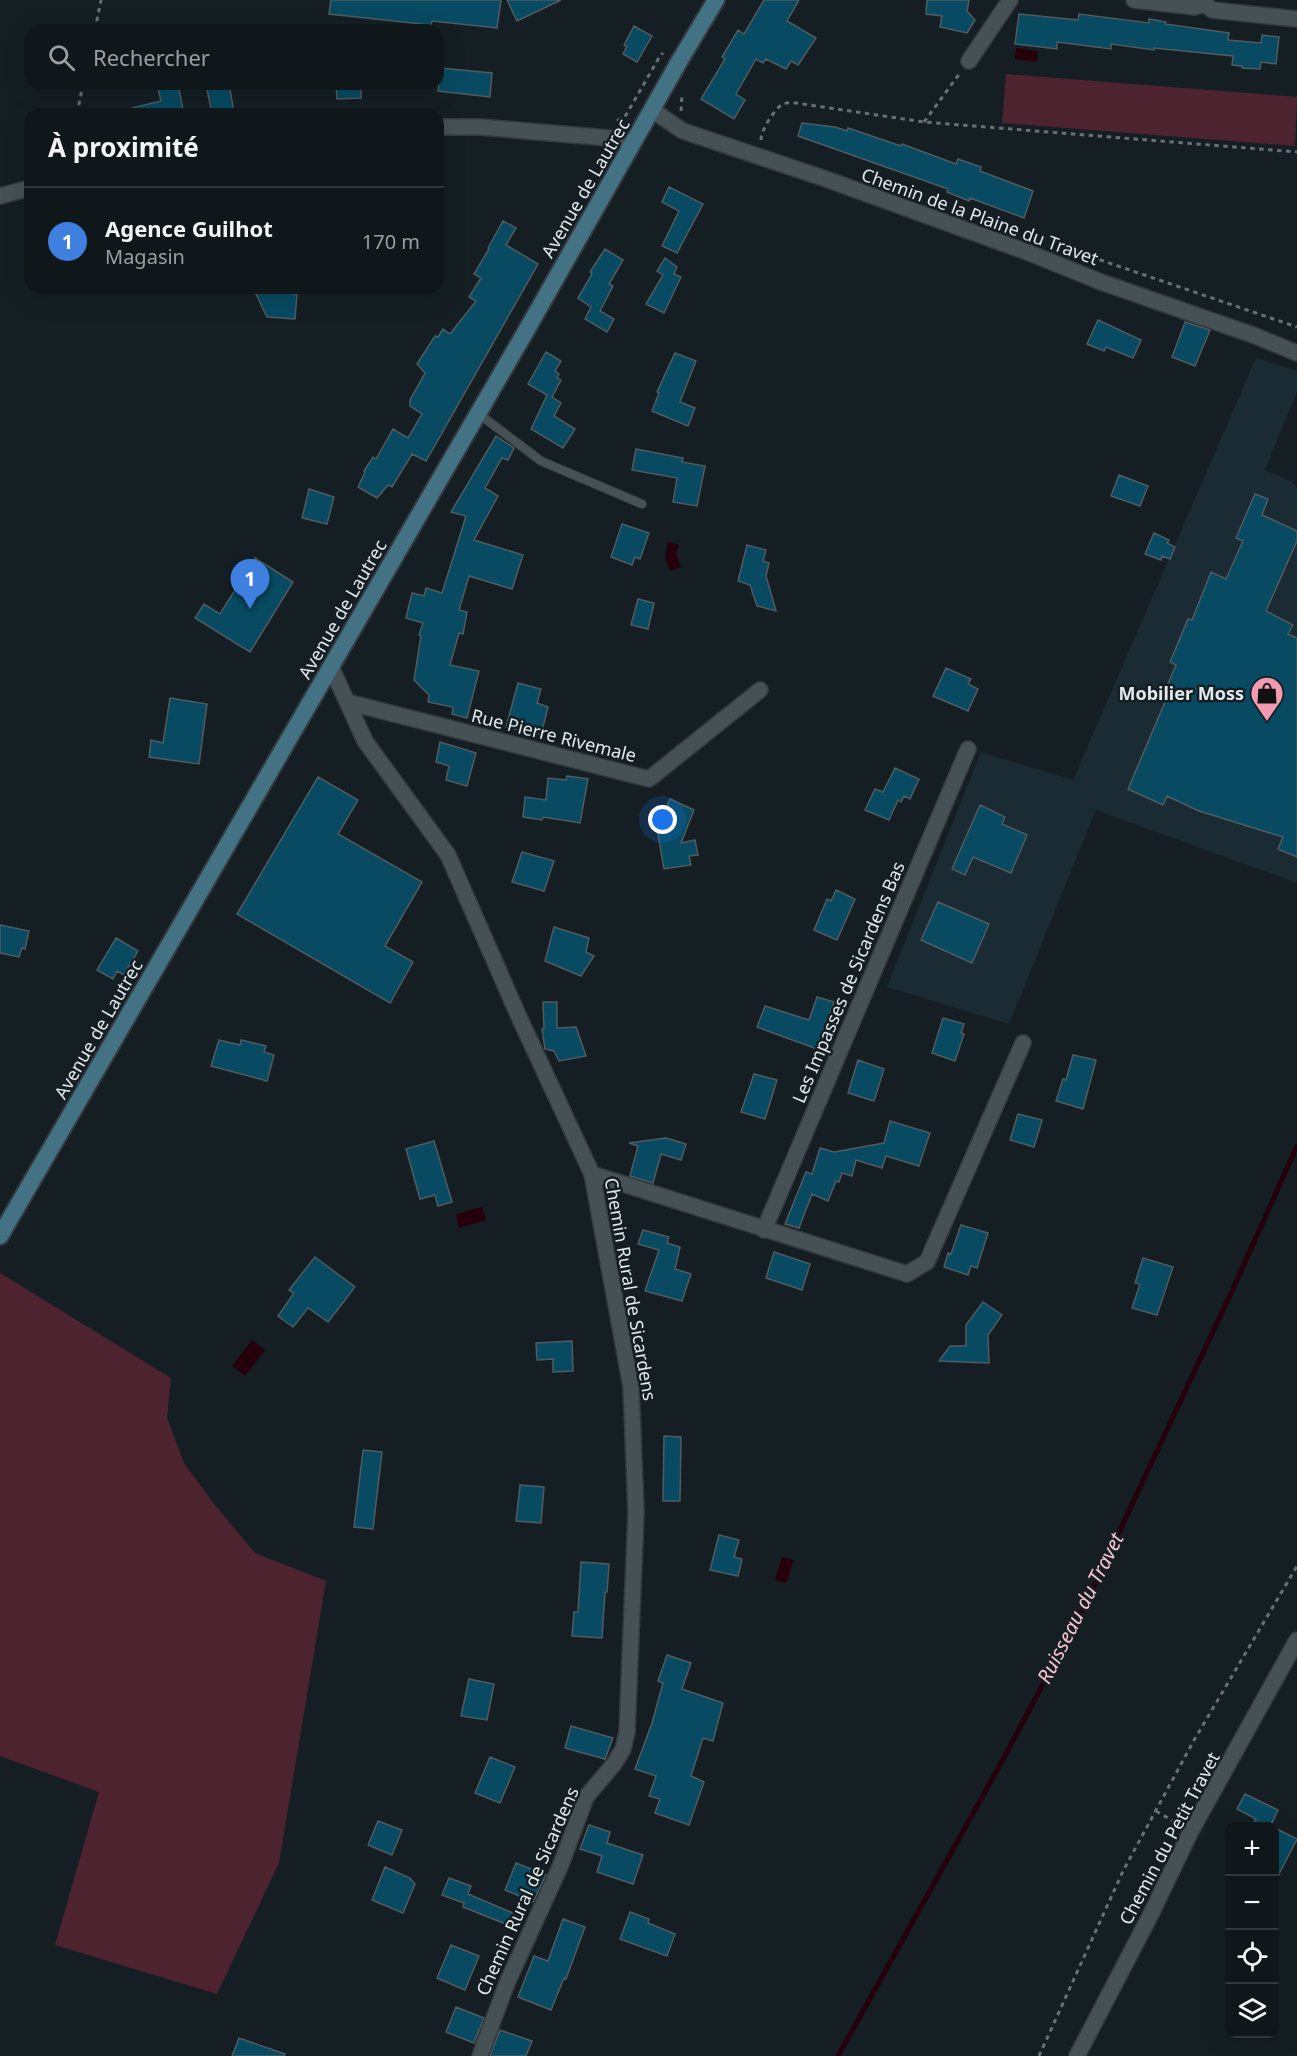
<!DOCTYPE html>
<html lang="fr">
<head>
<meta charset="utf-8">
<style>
  :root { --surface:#10171a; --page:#1e2427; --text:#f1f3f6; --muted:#9c9fa2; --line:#303639; --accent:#f19ab0 }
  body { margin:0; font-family:"Noto Sans",sans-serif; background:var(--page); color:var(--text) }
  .controls { position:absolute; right:18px; bottom:18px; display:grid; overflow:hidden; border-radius:12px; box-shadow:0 6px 24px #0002 }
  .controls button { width:54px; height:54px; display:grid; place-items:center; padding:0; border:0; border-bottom:2px solid var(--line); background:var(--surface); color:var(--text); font:30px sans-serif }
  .you { position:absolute; left:663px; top:820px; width:21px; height:21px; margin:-15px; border:4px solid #fff; border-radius:50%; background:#1a73e8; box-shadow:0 0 0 9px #1a73e833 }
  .badge { display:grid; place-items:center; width:39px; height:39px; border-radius:50%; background:var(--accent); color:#fff; font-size:20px; font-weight:700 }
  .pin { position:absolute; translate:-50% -50px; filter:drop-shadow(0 2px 3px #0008) }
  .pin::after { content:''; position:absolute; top:32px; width:21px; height:18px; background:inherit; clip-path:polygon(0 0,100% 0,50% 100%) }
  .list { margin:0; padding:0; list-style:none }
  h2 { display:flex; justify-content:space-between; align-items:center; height:78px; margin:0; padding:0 24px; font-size:26px }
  h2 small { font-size:20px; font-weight:400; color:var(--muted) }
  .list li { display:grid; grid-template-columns:39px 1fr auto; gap:18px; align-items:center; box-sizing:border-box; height:108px; padding:0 24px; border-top:2px solid var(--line) }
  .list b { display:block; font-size:22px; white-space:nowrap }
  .list p { margin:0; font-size:20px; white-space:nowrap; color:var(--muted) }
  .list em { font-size:20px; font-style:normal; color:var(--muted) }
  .icon { flex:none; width:33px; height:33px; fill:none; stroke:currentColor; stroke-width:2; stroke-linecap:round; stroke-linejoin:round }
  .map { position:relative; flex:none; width:1297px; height:2056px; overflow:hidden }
  .search { position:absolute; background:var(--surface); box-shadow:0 6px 24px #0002; left:24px; top:24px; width:420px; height:66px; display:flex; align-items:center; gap:15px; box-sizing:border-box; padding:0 21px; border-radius:18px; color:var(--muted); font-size:22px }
  .panel { position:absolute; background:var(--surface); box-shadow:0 6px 24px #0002; left:24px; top:108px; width:420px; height:186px; border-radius:18px }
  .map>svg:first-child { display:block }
  .built { fill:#1a2b33 }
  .green { fill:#4e2330 }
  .water { fill:#25000c }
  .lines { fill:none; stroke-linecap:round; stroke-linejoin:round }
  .stream { stroke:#25000c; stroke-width:5 }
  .building { fill:#074a61; stroke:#4f5b60; stroke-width:1.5 }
  .service-casing { stroke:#333a3e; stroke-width:10 }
  .minor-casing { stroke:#333a3e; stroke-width:18 }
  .secondary-casing { stroke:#333a3e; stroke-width:20 }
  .path { stroke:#677074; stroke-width:3; stroke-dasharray:4.5 4.5; stroke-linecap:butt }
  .service { stroke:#465156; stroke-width:8 }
  .minor { stroke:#465156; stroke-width:15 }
  .secondary { stroke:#437284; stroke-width:16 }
  .labels { text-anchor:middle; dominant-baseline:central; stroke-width:5; stroke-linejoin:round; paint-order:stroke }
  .street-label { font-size:18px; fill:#e2e9ec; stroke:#151f23 }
  .poi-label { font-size:18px; font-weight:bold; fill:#e2e9ec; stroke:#151f23; text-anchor:end }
  .water-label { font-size:20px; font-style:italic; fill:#f7c3cf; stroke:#151f23 }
</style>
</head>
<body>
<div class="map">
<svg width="1297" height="2056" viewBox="0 0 1297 2056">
  <rect width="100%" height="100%" fill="#151f23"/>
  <path class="built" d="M1256 358 1297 371V392L1265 470 1292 482 1297 488V883L1096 810 1009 1024 887 987 981 752 1073 780Z"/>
  <path class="green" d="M1006 74 1297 97 1295 146 1002 123Z
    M0 1273 171 1378 167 1418 184 1463 215 1505 255 1553 326 1581 279 1863 217 1994 55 1945 99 1792 0 1756Z"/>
  <path class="water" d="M1016 48 1038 51 1037 62 1015 59Z
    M668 542 679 545 676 554 681 567 670 571 665 557Z
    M482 1207 486 1220 459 1228 456 1214Z
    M252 1340 265 1350 245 1376 232 1366Z
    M782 1557 794 1560 786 1583 775 1580Z"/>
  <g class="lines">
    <path class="stream" d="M838 2056 1001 1763 1083 1609 1232 1291 1297 1146"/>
  </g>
  <path class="building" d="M331 0H501L497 28 432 21 431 25 329 14Z
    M507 0H561L517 21Z
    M764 0H799L787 21 816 38 798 65 791 61 786 69 766 59 763 63 756 59 736 94 745 100 734 119 701 99 725 59 722 57 738 30 744 34Z
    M927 0H969L967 11 975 20 967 33 940 27 942 16 926 14Z
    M1019 14 1078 20 1079 14 1149 23V19L1166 22 1165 24 1229 33 1228 40 1261 43 1262 35 1279 37 1276 64 1261 62 1260 69 1242 68V66L1232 65 1233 56 1154 48V50L1111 44V49L1057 42V49L1015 44Z
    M634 26 652 36 637 62 623 54 627 46 624 45Z
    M440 68 492 73 490 97 438 91Z
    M157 84H178L184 114H133L132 108 161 101Z
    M206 84H229L234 112 212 114Z
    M336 84H361V98L337 99Z
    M802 123 835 127 847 131 848 128 901 146 902 144 956 164 958 159 981 167 980 171 1033 191 1024 218 970 198 969 201 947 192 948 189 798 136Z
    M669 187 703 204 677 253 662 246 679 211 662 202Z
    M503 221 516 228 506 245 538 264 426 461 412 454 392 487 388 485 377 498 358 487 365 472 364 471 373 457 376 459 393 429 408 438 422 414 410 406V400L425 373 417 364 435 336 438 337 443 329 450 334 476 301 469 297 481 278 474 274 489 249 488 248Z
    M605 249 623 260 609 284 613 286 600 311 614 319 607 332 585 319 591 307 578 298 592 274 590 272Z
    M665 258 677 267 674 274 681 277 664 313 646 304 663 275 657 271Z
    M253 288H274L275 292 297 294 295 319 267 317Z
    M1098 320 1141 340 1133 358 1106 347 1104 351 1087 344Z
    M1185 322 1210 330 1195 366 1172 357Z
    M546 352 561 361 555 371 559 374 557 378 561 380 552 397 561 403 554 416 575 429 563 448 531 429 547 395 528 384Z
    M675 353 696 361 680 402 695 408 688 426 652 411 659 393 657 392Z
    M496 436 514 448 508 460 502 458 485 488 498 496 474 540 523 555 512 589 469 576 459 610 467 612 463 634 459 633 450 665 479 671 467 718 452 714 453 707 428 702 429 695 414 680 421 636 419 635 423 623 406 618 412 593 424 596 426 588 442 593 466 516 451 512Z
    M636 449 683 458 682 462 705 466 697 506 673 502 677 478 632 470Z
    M1119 475 1148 486 1140 506 1111 496Z
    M309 489 334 497 327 524 302 518Z
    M1255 494 1268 499 1262 515 1297 531V541L1266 611 1293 625 1288 634 1297 638V857L1278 849 1283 837 1199 811 1167 796 1163 805 1128 789 1165 702 1161 700 1176 665 1170 662 1188 619 1192 620 1211 572 1226 579 1243 541 1236 538Z
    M622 524 649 533 640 559 635 557 632 565 611 557Z
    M1154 533 1169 540 1167 543 1175 547 1170 559 1162 556 1161 560 1145 554Z
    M747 545 766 550 763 561 769 563 766 576 776 611 757 606 750 585 738 581Z
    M255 558 293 582 250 652 195 618 204 604 220 614Z
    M638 599 654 603 648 629 631 625Z
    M946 668 971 679 968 684 978 689 968 711 933 696Z
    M518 683 541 689 537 703 548 707 541 735 506 727Z
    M170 698 207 704 199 764 149 757 151 740 163 743Z
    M440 742 476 753 467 786 446 780 449 766 436 762Z
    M895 768 919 779 910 799 904 796 901 802 898 800 889 820 865 810 875 789 883 792Z
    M567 776 588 779 580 823 543 817 542 820 523 817 525 797 546 800 548 778 566 780Z
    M318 777 358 800 338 834 422 882 385 946 413 962 390 1003 237 914Z
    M670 799 694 810 681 843 695 840 698 855 689 856 691 865 664 869 657 829Z
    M980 805 1005 817 1002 824 1027 835 1011 873 973 857 965 875 952 869Z
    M522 852 554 861 544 891 512 882Z
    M836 890 855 899 837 940 814 930 827 899 831 901Z
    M938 902 989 924 972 963 921 940Z
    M0 925 29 931 25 949 22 948 19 957 0 953Z
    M554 927 589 938 586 952 594 956 581 976 545 961Z
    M116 938 138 951 124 975 117 971 113 979 97 970Z
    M817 997 834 1002 817 1049 757 1027 765 1006 809 1020Z
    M543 1002H557V1028L576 1027 586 1056 559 1061 554 1051 545 1049 542 1029H544Z
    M943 1018 964 1024 961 1033 964 1034 955 1061 932 1053Z
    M219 1040 240 1045 241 1040 266 1046 264 1052 274 1055 267 1081 211 1066Z
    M1073 1055 1096 1060 1083 1109 1056 1101 1063 1079 1066 1080Z
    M858 1060 884 1069 874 1101 848 1093Z
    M754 1074 777 1080 765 1119 741 1112Z
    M1018 1114 1042 1120 1034 1147 1010 1140Z
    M890 1121 930 1133 919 1166 886 1156 882 1168 856 1160 852 1176 842 1173 839 1182 836 1181 828 1201 812 1194 799 1228 785 1224 806 1172 812 1174 820 1148 834 1152 884 1143Z
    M666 1138 686 1144 681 1160 661 1154 653 1183 630 1176 638 1146 629 1143Z
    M434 1141 452 1202 438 1206 435 1195 420 1199 406 1149Z
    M961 1225 988 1233 977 1268 971 1266 968 1275 944 1267 948 1253 951 1254Z
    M643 1230 669 1237 667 1243 680 1247 675 1269 691 1274 682 1301 645 1291 659 1250 638 1244Z
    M774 1252 810 1264 802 1290 766 1278Z
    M315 1257 355 1287 328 1322 308 1308 293 1327 278 1316 294 1293 289 1290Z
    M1143 1258 1173 1267 1157 1315 1132 1308 1140 1284 1135 1283Z
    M983 1302 1002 1315 988 1335 989 1363 939 1361 950 1346H966V1325Z
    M572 1341 573 1371 553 1372V1359L537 1360 536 1343Z
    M664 1436 681 1437 680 1501H663Z
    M363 1450 382 1452 373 1529 354 1527Z
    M520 1485 544 1487 541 1523 516 1521Z
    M719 1535 739 1540 734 1557 742 1559 738 1576 710 1570Z
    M581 1562 609 1564 607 1592H605L602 1638 572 1636 574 1612H578Z
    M667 1655 691 1663 682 1689 723 1703 713 1741 703 1738 691 1776 704 1782 689 1825 655 1813 660 1799 649 1796 656 1776 635 1769 652 1723 663 1683 658 1681Z
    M469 1679 494 1684 487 1720 461 1716Z
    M571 1726 613 1738 605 1759 565 1748Z
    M490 1757 515 1767 500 1803 475 1793Z
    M1245 1794 1278 1810 1270 1827H1251L1256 1819 1237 1809Z
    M378 1821 402 1830 392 1855 368 1845Z
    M589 1825 610 1832 607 1843 643 1855 633 1884 597 1872 602 1856 580 1849Z
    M1275 1828 1297 1839 1275 1882Z
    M516 1863 546 1875 533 1902 505 1890Z
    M385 1867 410 1878 415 1884 403 1913 372 1900Z
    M449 1878 471 1886 468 1894 513 1913 508 1925 463 1907 464 1903 442 1895Z
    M630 1912 649 1919 648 1923 675 1934 667 1956 620 1939Z
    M563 1919 585 1927 566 1979 564 1978 551 2010 518 1997 534 1956 548 1961Z
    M451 1945 479 1956 465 1990 437 1978Z
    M456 2007 484 2018 474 2043 446 2032Z
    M500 2030 532 2041 526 2056H490Z
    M239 2038 285 2054 284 2056H232Z"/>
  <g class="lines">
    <defs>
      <path id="service" d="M479 414 541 461 642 504"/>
      <path id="minor" d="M1134 0 1195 7 1205 4 1212 10 1297 19
        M969 61 1010 0
        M652 110 683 131 826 179 1027 252 1101 282 1253 335 1297 353
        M438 127H480L620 139 632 145
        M0 196 30 188
        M331 667 365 741 448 855 519 1017 592 1174 631 1387 636 1512 627 1732 623 1749 614 1764 586 1797 560 1867 507 1983 480 2056
        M347 702 649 779 760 690
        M592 1174 907 1274 927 1262 1023 1043
        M764 1230 968 749
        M1077 2056 1150 1916 1191 1831 1297 1640"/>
      <path id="secondary" d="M0 1236 526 331 680 60 716 0"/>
    </defs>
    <use href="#service" class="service-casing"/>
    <use href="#minor" class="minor-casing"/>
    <use href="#secondary" class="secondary-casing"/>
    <path class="path" d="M95 30 101 0
      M681 111 682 94
      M77 114 83 84
      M397 114 431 112
      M617 121 626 115 660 56 663 53
      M924 122 960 73
      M761 140C761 130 773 112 781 105 786 102 791 103 796 103L924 122 1297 152
      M1074 251 1297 327
      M1156 1811 1178 1824
      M1039 2056 1123 1871 1193 1742 1297 1566"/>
    <use href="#service" class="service"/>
    <use href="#minor" class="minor"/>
    <use href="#secondary" class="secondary"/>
  </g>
  <defs>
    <symbol id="shop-pin" viewBox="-11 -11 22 30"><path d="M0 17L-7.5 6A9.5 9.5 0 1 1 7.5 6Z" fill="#f19ab0" stroke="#151f23"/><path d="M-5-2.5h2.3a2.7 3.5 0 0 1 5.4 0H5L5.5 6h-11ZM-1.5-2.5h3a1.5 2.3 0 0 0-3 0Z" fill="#111"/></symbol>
  </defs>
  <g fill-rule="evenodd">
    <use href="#shop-pin" x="1248" y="674" width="38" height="52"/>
  </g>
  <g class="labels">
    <g class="street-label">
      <text transform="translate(585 188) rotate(-60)">Avenue de Lautrec</text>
      <text transform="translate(980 216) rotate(20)">Chemin de la Plaine du Travet</text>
      <text transform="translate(342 609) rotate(-60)">Avenue de Lautrec</text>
      <text transform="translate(554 735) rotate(14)">Rue Pierre Rivemale</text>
      <text transform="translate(848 982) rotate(-67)">Les Impasses de Sicardens Bas</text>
      <text transform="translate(98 1029) rotate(-60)">Avenue de Lautrec</text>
      <text transform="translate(631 1289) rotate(80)">Chemin Rural de Sicardens</text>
      <text transform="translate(1169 1838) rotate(-62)">Chemin du Petit Travet</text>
      <text transform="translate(527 1891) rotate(-66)">Chemin Rural de Sicardens</text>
    </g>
    <g class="poi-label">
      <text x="1244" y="693">Mobilier Moss</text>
    </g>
    <g class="water-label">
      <text transform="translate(1080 1608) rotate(-63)">Ruisseau du Travet</text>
    </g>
  </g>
</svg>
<div class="controls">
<button>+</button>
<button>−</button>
<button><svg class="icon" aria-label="locate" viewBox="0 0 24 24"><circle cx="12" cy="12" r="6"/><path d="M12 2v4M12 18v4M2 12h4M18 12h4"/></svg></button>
<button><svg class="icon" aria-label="layers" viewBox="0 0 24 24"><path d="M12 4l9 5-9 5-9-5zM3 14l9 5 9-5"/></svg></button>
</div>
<div class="you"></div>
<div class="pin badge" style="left:250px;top:609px;background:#3f7fe0">1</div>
<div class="search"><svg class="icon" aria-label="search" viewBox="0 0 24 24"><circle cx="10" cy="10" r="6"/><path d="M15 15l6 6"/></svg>Rechercher</div>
<section class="panel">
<h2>À proximité<small></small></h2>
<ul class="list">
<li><span class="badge" style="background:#3f7fe0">1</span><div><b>Agence Guilhot</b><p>Magasin</p></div><em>170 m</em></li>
</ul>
</section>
</div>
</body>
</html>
